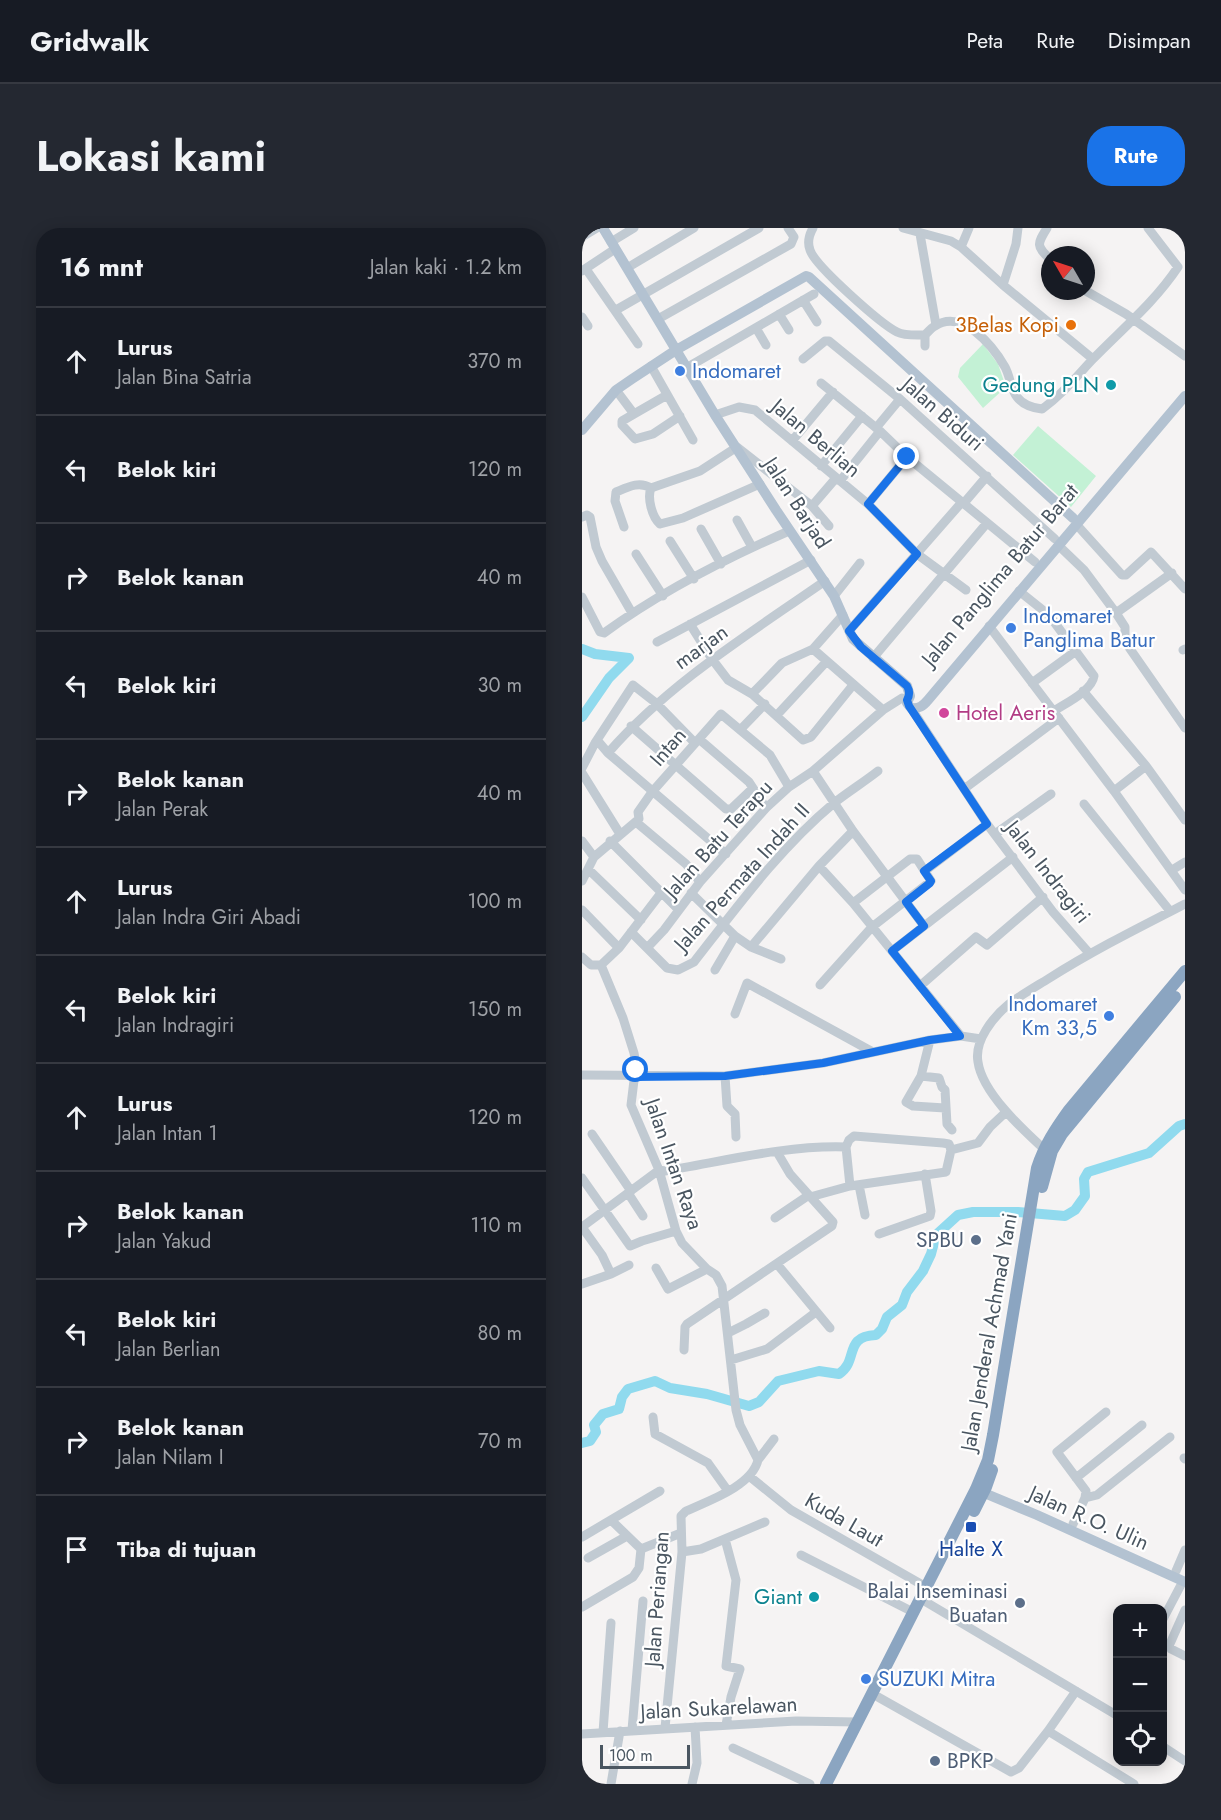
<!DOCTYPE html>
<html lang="id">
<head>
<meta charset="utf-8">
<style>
  :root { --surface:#171b24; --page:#242831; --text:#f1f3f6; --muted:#9ea1a6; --line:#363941; --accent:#1a73e8 }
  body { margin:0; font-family:Jost,sans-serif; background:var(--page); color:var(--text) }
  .controls { position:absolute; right:18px; bottom:18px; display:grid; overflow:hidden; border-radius:12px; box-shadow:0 3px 15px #0003 }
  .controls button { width:54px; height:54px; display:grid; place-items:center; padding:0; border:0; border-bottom:2px solid var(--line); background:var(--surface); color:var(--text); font:30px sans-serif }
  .compass { position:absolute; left:459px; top:18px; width:54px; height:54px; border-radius:50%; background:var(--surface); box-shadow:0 3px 15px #0003; rotate:309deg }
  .scale { position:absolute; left:18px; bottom:15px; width:90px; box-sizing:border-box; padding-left:6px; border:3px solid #4a5661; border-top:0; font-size:16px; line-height:21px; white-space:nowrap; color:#4a5661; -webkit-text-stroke:4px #fff; paint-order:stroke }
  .stop { position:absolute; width:18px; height:18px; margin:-14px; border:4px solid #1a73e8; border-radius:50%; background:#fff }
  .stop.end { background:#1a73e8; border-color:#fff; box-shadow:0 2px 6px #0008 }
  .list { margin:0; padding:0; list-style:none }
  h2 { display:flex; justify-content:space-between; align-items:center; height:78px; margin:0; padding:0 24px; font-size:26px }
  h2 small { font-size:20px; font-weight:400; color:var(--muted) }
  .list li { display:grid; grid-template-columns:39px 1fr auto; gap:18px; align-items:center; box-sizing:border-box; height:108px; padding:0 24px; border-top:2px solid var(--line) }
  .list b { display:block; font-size:22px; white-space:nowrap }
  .list p { margin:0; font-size:20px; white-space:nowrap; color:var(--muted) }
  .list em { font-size:20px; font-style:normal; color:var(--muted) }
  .icon { flex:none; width:33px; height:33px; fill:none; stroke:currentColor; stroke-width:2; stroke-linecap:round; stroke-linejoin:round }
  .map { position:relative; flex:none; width:603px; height:1556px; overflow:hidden; border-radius:24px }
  header { display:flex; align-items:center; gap:36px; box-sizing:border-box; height:84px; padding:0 30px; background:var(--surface); border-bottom:2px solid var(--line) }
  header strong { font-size:28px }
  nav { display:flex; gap:33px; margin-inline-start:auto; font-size:21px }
  .intro { display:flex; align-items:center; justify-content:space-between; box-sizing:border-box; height:144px; padding:0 36px }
  h1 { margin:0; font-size:42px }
  .button { padding:15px 27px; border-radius:24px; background:var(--accent); color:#fff; font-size:21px; font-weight:700 }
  main { display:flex; gap:36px; padding:0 36px }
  aside { flex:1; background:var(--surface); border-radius:24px; box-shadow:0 3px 15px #0003 }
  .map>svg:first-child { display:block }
  .pitch { fill:#c3f1d5 }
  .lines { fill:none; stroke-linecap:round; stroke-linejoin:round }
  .river { stroke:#90daee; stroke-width:10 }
  .minor { stroke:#c1cad2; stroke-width:9 }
  .major { stroke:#b3c2d1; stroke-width:10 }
  .highway { stroke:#8ba5c1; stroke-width:12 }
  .route { stroke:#1a73e8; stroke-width:8 }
  .food-dot { fill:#e8710a; stroke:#fff; stroke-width:2 }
  .shop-dot { fill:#3f7fe0; stroke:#fff; stroke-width:2 }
  .culture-dot { fill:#0f9aa8; stroke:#fff; stroke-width:2 }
  .hotel-dot { fill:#d1479c; stroke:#fff; stroke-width:2 }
  .service-dot { fill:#5c6f8a; stroke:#fff; stroke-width:2 }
  .transit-dot { fill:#1a4fb4; stroke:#fff; stroke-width:2 }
  .labels { text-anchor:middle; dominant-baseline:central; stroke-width:4.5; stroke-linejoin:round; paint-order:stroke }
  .food-label { font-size:21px; fill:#c56008; stroke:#fff; text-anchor:end }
  .shop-label { font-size:21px; fill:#366cbe; stroke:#fff; text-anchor:start }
  .culture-label { font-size:21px; fill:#0d838f; stroke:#fff; text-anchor:end }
  .street-label { font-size:21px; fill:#4a5661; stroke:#fff }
  .hotel-label { font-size:21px; fill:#b23c85; stroke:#fff; text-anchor:start }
  .service-label { font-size:21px; fill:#4e5e75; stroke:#fff; text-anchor:end }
  .transit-label { font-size:21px; fill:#164399; stroke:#fff }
</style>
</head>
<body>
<header>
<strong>Gridwalk</strong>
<nav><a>Peta</a><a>Rute</a><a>Disimpan</a></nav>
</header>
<div class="intro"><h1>Lokasi kami</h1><a class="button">Rute</a></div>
<main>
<aside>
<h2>16 mnt<small>Jalan kaki · 1.2 km</small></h2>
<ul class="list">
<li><svg class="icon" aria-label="ahead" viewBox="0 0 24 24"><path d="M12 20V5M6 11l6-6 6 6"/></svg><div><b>Lurus</b><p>Jalan Bina Satria</p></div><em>370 m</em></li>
<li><svg class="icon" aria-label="left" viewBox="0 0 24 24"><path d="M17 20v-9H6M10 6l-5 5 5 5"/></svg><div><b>Belok kiri</b></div><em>120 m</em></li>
<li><svg class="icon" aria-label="right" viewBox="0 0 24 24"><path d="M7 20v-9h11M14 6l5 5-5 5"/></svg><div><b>Belok kanan</b></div><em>40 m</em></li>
<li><svg class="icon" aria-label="left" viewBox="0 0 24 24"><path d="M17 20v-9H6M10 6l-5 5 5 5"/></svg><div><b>Belok kiri</b></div><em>30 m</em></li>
<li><svg class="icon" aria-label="right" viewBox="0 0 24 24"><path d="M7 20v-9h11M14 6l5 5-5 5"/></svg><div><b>Belok kanan</b><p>Jalan Perak</p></div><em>40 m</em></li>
<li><svg class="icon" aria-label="ahead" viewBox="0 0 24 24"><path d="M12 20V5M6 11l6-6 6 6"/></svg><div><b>Lurus</b><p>Jalan Indra Giri Abadi</p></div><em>100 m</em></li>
<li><svg class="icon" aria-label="left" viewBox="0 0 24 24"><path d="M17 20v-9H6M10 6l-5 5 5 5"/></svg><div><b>Belok kiri</b><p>Jalan Indragiri</p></div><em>150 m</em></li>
<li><svg class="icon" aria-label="ahead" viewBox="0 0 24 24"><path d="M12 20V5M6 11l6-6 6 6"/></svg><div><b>Lurus</b><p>Jalan Intan 1</p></div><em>120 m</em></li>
<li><svg class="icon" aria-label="right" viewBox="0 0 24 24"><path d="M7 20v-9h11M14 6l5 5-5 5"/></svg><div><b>Belok kanan</b><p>Jalan Yakud</p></div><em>110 m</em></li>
<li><svg class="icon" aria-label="left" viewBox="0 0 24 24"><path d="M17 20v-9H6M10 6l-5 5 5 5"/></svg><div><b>Belok kiri</b><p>Jalan Berlian</p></div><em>80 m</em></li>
<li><svg class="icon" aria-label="right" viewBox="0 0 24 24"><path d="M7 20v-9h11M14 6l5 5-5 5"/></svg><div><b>Belok kanan</b><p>Jalan Nilam I</p></div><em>70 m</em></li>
<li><svg class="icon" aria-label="arrive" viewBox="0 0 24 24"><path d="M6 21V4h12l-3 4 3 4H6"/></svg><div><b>Tiba di tujuan</b></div></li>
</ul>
</aside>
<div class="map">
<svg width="603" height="1556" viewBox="0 0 603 1556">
  <rect width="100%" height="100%" fill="#f5f3f3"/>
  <path class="pitch" d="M401 116 416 136 424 159 401 180 376 149 378 140Z
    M456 198 514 248 489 279 431 227Z"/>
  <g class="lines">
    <path class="river" d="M0 421 13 426 47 430 27 450 0 489
      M0 1215 8 1213 14 1204 12 1197 21 1186 37 1181 40 1169 46 1161 73 1153 88 1160 125 1166 167 1178 177 1174 196 1153 237 1143 257 1146C277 1133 261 1108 294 1107L300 1101 305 1089 320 1077 325 1064 341 1043 349 1026 354 1007 376 987 391 984H436L483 988 493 982 503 968 502 951 506 944 567 925 597 898 603 896"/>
    <path class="minor" d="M231 0C227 7 225 14 228 22 233 38 299 96 315 104 323 108 334 107 343 107
      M321 0 369 13 379 19 421 57 511 131
      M465 0C455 16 454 18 468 31
      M338 6 354 97
      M0 9 15 0
      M29 14 52 0
      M379 19 387 0
      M45 40 112 0
      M4 41 56 116
      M0 43 33 21
      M421 57 434 16 436 0
      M504 63 544 86 603 128
      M221 72 235 94
      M34 82 177 0
      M197 86 207 102
      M0 89 6 98
      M76 91 209 16 212 9 206 0
      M174 100 184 117
      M343 118V107C346 104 349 100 353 98 380 80 411 118 423 139 428 148 429 162 435 169 441 177 451 180 460 181 480 167 494 149 510 132 540 101 572 75 596 39L566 0
      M221 131 243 113H247L318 171 473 311
      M69 138 111 212
      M106 139 232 66
      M239 155 298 203 325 229 453 334
      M34 162 52 186 40 193V197L53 211 71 206 98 188
      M52 186 85 167
      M133 187 157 179 173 182 286 276 335 326 384 362
      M294 200 318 171
      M210 213 251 164
      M239 238 280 188
      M258 253 298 203
      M69 260C65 270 70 289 78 296L101 290 178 256
      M382 275 405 248
      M286 276 325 229
      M230 278 254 250
      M0 289 5 287 8 289 14 319 20 333 50 385
      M155 292 170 319
      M494 296 540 347H544L569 324 603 361
      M42 299 33 273 34 264C46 259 57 253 69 260L118 243 155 219 230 278 247 298
      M119 301 139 336
      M88 313 112 351
      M476 317 502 342 534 385 543 399V411L546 418 603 500
      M54 326 81 368
      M437 363 467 387 512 448C510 463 484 475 472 483
      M252 368 278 335
      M0 369 18 404 22 405C77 365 145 330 207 303
      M534 385 590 345
      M108 396 130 431 146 452 170 466 221 512 229 509 271 457
      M407 398 532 563 603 662
      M267 403 380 274
      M75 414 229 332
      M231 421 301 482
      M601 422 603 421
      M291 430 405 295
      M450 455 494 423
      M501 463 564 538 603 592
      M170 466 200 435 231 421 261 387
      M329 480 405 596 471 684 507 725
      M195 487 245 433
      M49 498 144 581H149L171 560
      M158 502 183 476
      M117 511 167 554 184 580
      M15 512 26 525 144 626
      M26 525C87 455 167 406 243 353
      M0 540 13 515 51 457 74 475 113 515
      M231 543 271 603 342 698
      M0 545 38 606
      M382 561 477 490
      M532 563 564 538
      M502 576 588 683
      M54 594 104 636 118 654
      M413 606 469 566
      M0 613 12 629
      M28 613 96 681
      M237 638 271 603
      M6 641 59 692
      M590 642 603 634
      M343 643 405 596
      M0 653 12 629 57 591 56 584 70 564 139 486 188 527 207 559
      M109 665 153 708 169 719 237 638 271 675 379 808
      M0 682 37 720
      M49 704 85 740 96 742 112 734C155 679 198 620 252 575 266 564 282 554 296 543
      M169 719 199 731
      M65 720 82 702 118 654 184 580 207 559 231 543 301 482 320 470 325 472
      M310 723 431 629
      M0 729 9 737H19
      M19 737 41 790 52 825 54 836 49 877 77 942 94 1003 100 1015 125 1041 134 1047 140 1058 154 1182 158 1197 176 1232C170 1258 126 1273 104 1283L99 1288 100 1324 83 1500
      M19 737 37 720 79 665
      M133 742 153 708
      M238 757 290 699 349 653 335 631H328L271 675
      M338 758 394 709 405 717 461 669
      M153 786 165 755 289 823
      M348 812 339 848 324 874 331 878 363 880
      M0 847 143 848 241 835 348 812 379 808 399 811
      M143 848 145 878 153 886 154 909
      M339 848 357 850 360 859 363 862 365 896 370 902
      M10 906 49 963
      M264 919 267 912 272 908 361 915 367 916 369 922
      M462 921C440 901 400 864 396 834 392 813 411 789 427 776 439 767 453 759 466 751 510 723 556 700 603 676
      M0 950 48 1018 60 1013 94 1003
      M277 957 283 987
      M46 965 61 988
      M228 969 268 958 364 944 369 922 396 915 408 899 424 884
      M193 990 227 967
      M0 999 77 942 83 943C143 933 204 917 264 919L268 958
      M0 999 20 1027 29 1046
      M297 1006 348 988 349 983 343 946
      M195 1036 248 1100
      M74 1040 86 1061 125 1041
      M0 1056 29 1046 47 1037
      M146 1105 164 1096 183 1085
      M102 1122 103 1099 105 1096 250 998 251 994 208 946 195 924
      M149 1132 185 1121 234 1084
      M71 1189 73 1206 126 1235 146 1263
      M602 1230 603 1231
      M176 1232 192 1211
      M167 1248 209 1282 344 1359
      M494 1250 560 1197
      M503 1270 515 1267 588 1209
      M30 1293 59 1321
      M491 1296 503 1270 504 1263 475 1224 524 1184
      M0 1309 78 1263
      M143 1311 154 1352 144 1438 158 1441 149 1469 144 1497
      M100 1324 119 1321 183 1294
      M219 1327 331 1384
      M6 1330 45 1308
      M594 1343 603 1322
      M344 1374 536 1488
      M0 1379 51 1349 57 1340 59 1321 99 1305
      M603 1382 587 1418 589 1421 603 1428
      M580 1393 601 1353
      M296 1469 429 1544 437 1540 466 1503 552 1556
      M50 1502 61 1373
      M466 1503 494 1463
      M21 1504 29 1395
      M0 1506 214 1493 275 1494
      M580 1518 603 1533
      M151 1520 228 1556
      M29 1556 38 1503
      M110 1556 115 1535 113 1499"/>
    <path class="major" d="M21 0 133 187 194 282 252 368 271 411 325 458 328 468 325 475 329 480C337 481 341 478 346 472L603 168
      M0 202 34 162 50 151 94 122 224 48 227 49 491 290
      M395 1262 455 1287 603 1354"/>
    <path class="highway" d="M460 959 470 923 480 906 593 769
      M392 1283 404 1259 410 1242
      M244 1556 394 1261 406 1232 411 1207 455 940C462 918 474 900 487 882L603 743"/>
  </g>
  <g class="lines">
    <path class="route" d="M54 842 52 849 143 848 241 835 348 812 378 808 310 723 342 698 324 674 348 655 349 653 342 643 405 596 327 478 325 472C328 467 328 463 325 458L279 419 267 403 335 326 286 276 325 229"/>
  </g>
  <circle class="food-dot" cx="489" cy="97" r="6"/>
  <g class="shop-dot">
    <circle cx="98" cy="143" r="6"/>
    <circle cx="429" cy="400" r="6"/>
    <circle cx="527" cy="788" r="6"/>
    <circle cx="284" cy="1451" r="6"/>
  </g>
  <g class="culture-dot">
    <circle cx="529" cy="157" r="6"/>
    <circle cx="232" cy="1369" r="6"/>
  </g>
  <circle class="hotel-dot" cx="362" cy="485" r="6"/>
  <g class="service-dot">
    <circle cx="394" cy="1012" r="6"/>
    <circle cx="438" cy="1375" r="6"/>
    <circle cx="353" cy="1533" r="6"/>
  </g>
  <rect class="transit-dot" x="383" y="1293" width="12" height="12" rx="3"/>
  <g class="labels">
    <g class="food-label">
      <text x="477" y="97">3Belas Kopi</text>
    </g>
    <g class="shop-label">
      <text x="110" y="143">Indomaret</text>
      <text x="441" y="388">Indomaret<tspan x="441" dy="24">Panglima Batur</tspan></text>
      <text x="515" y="776" text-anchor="end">Indomaret<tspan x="515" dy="24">Km 33,5</tspan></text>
      <text x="296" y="1451">SUZUKI Mitra</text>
    </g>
    <g class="culture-label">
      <text x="517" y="157">Gedung PLN</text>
      <text x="220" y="1369">Giant</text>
    </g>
    <g class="street-label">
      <text transform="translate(361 186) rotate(41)">Jalan Biduri</text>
      <text transform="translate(234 210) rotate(40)">Jalan Berlian</text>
      <text transform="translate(215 275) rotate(57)">Jalan Barjad</text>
      <text transform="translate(418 347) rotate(-50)">Jalan Panglima Batur Barat</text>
      <text transform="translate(119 419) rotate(-36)">marjan</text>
      <text transform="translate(86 519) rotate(-49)">Intan</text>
      <text transform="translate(136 611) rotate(-48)">Jalan Batu Terapu</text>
      <text transform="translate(466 644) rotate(52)">Jalan Indragiri</text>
      <text transform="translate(160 649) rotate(-48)">Jalan Permata Indah II</text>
      <text transform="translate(92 936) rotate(71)">Jalan Intan Raya</text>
      <text transform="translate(407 1104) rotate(-80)">Jalan Jenderal Achmad Yani</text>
      <text transform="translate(507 1290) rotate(24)">Jalan R.O. Ulin</text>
      <text transform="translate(262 1292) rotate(30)">Kuda Laut</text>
      <text transform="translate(75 1371) rotate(-86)">Jalan Periangan</text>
      <text transform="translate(137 1480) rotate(-3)">Jalan Sukarelawan</text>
    </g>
    <g class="hotel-label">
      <text x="374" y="485">Hotel Aeris</text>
    </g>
    <g class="service-label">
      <text x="382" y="1012">SPBU</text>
      <text x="426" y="1363">Balai Inseminasi<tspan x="426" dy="24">Buatan</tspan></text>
      <text x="365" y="1533" text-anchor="start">BPKP</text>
    </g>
    <g class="transit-label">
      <text x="389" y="1321">Halte X</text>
    </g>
  </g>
</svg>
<div class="controls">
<button>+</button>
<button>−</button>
<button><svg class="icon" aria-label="locate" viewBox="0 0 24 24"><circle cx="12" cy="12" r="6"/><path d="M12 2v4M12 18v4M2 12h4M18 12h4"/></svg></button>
</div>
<svg class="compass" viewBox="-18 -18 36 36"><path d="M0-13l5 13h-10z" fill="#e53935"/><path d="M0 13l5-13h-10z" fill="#9ea1a6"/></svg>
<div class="scale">100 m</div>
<div class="stop" style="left:54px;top:842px"></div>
<div class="stop end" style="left:325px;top:229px"></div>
</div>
</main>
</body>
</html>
